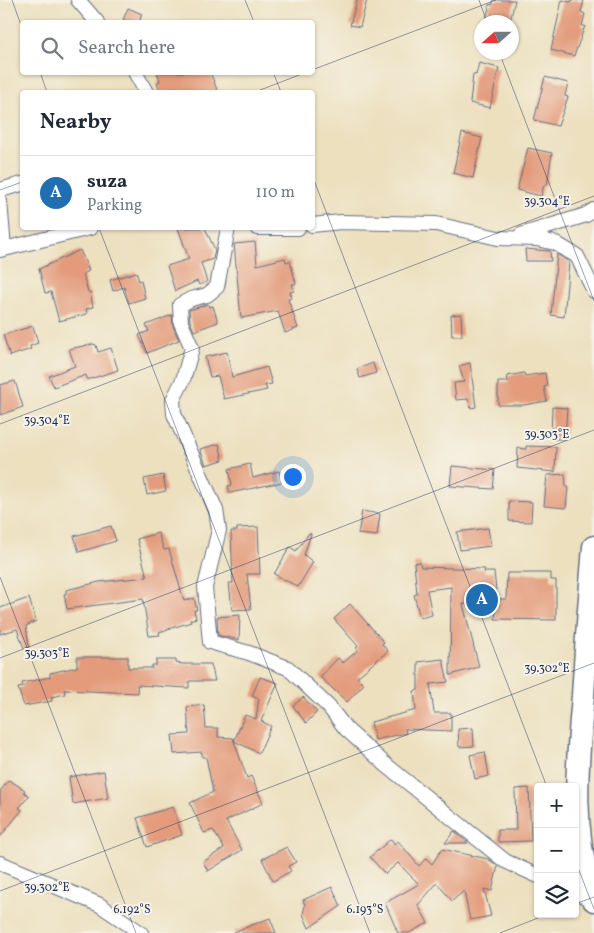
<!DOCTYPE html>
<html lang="en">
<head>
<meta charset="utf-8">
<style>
  :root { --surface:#fff; --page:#f2f2f3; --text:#1f2937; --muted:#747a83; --line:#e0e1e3; --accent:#1f6fb2 }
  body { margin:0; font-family:Vollkorn,serif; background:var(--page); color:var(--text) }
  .controls { position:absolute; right:15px; bottom:15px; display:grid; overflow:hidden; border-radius:5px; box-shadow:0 1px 4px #0004 }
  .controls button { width:45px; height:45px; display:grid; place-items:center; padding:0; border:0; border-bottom:1px solid var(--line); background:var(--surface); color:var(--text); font:25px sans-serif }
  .compass { position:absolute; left:474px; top:15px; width:45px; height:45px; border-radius:50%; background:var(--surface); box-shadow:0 1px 4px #0004; rotate:249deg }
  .you { position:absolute; left:292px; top:476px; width:18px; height:18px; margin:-12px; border:4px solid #fff; border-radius:50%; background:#1a73e8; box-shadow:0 0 0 8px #1a73e833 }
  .badge { display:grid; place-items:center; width:32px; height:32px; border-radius:50%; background:var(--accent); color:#fff; font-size:16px; font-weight:700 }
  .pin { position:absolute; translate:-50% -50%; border:2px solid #fff; box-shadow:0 1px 5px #0006 }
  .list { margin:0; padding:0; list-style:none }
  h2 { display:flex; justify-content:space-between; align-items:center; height:65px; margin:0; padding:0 20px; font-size:21px }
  h2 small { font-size:16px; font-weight:400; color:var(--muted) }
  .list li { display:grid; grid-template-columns:32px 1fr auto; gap:15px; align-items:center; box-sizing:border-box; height:75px; padding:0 20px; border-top:1px solid var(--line) }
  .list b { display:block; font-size:19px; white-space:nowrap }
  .list p { margin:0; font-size:16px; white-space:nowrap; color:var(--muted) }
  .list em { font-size:16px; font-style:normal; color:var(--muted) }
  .icon { flex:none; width:28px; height:28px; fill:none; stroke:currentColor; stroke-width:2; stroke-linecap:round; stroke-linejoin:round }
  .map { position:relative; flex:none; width:594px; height:933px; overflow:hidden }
  .search { position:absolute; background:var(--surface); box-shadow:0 1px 4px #0004; left:20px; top:20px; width:295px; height:55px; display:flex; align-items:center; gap:12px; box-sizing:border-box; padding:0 18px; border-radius:5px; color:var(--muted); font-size:19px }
  .panel { position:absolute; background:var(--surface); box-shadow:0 1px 4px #0004; left:20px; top:90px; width:295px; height:140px; border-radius:5px }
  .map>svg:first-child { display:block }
  .building { fill:#e39b7b }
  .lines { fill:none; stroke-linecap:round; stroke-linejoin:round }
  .street-casing { stroke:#646d80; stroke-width:16 }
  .primary-casing { stroke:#646d80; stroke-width:25 }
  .street { stroke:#fff; stroke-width:14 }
  .primary { stroke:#fff; stroke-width:22 }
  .ticks { fill:none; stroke:#1b2f5e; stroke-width:1; stroke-opacity:0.45 }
  .ticks-label { font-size:12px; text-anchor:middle; fill:#1b2f5e; stroke:#f7f3e8; stroke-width:4; stroke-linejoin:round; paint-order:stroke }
</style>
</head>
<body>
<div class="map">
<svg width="594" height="933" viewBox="0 0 594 933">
  <rect width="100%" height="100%" fill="#f7f3e8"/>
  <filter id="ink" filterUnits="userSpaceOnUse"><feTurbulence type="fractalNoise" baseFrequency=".02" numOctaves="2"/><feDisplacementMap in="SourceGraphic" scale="10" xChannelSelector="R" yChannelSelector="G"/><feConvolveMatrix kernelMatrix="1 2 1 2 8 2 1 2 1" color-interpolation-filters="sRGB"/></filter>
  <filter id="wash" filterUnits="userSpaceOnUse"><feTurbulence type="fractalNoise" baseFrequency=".0096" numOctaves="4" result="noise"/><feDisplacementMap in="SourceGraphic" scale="20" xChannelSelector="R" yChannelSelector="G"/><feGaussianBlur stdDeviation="1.12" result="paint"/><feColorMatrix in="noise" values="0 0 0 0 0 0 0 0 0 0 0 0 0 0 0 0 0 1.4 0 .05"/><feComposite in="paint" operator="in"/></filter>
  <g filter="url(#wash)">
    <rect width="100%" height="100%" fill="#ece0bf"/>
    <g id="blocks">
      <path class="building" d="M357 0H367L360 27 350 25Z
        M494 0H515L510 22H488L489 20 486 19 490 4 492 5Z
        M562 0 571 2 572 0H584L581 12 585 14 582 26H585L574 56 551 50Z
        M128 8 142 14 139 22 123 20Z
        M479 63 499 68 490 108 470 103 473 74 476 75Z
        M157 72H210L218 92H161L157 83 160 81Z
        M545 77 568 83 565 96 568 97 558 126 534 120Z
        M462 133 482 138 473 178 453 173Z
        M528 148 552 153 547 185H544L541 196 517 190Z
        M178 228H205L215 250 213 259 201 263 207 282 199 285 197 281 175 291 167 266 189 259Z
        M255 242 257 265 285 258 286 262 290 261 296 284H292L294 291 290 292 292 298 288 299 298 328 285 333 278 311 241 318 234 244Z
        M525 249 550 251 551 261H526Z
        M80 250 89 271 83 274 88 292H90L93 307 86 309 87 314 59 321 51 292 45 293 39 269Z
        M557 254 569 262 564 317 551 315Z
        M136 272 139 281 141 280 145 298 129 303 124 287 113 291 110 280Z
        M208 304 209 307 213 306 218 322 194 331 190 321 189 310Z
        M461 314 462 336H452L451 315Z
        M172 315 173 326 179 340 147 353 139 335 149 331 146 325Z
        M33 326 38 343 30 346 31 349 10 356 3 335Z
        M93 344 96 345 98 352 111 348 118 370 90 379H87L86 375 54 387 49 376 75 366 69 349Z
        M227 352 232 377 267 367 272 384 265 385 267 390 224 399 218 376 210 377 205 357Z
        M373 363 376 373 360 378 357 369Z
        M470 363 476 407 471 408 468 399 456 400 454 383 464 382 459 366Z
        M524 373 525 376 545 373 547 386 544 387 547 401 524 405H498V382H508L507 376Z
        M15 381 23 407 0 415V385Z
        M552 407 567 408 565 439H551Z
        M219 444 223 460 206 465 200 449Z
        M526 446 556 447 555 472 517 468 518 448 526 449Z
        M250 464 253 478 279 471 282 482 230 493 228 486 232 485 229 469Z
        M452 466 495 470 493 489 450 486Z
        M565 474 566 487H568L566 508 544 506 547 475Z
        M163 475 166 491 147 495 144 479Z
        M509 501 532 502 531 522 509 521Z
        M362 511 380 514 377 536 358 534Z
        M111 526 116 541 79 552 74 536Z
        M258 527 260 574H247L251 609 232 610 229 583H233L231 531H237V528Z
        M488 528 491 546 460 550 457 532Z
        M158 533 164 550 169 549 184 601 194 598 197 610H194L196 618 190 620 191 622 159 632 160 635 149 636 143 599 67 609 64 594H66V590L99 582 147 577 137 539Z
        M309 533 311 534 304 555 313 562 298 587 274 574 290 547 296 551Z
        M420 562 421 567 485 569 484 572H494L497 599H506L507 573H551V580H556V620L495 619 496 612 486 611V605L463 604 479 667 450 675 451 587 427 590 432 615 420 618 414 595 417 594 414 563Z
        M29 598 36 621 26 626 29 647 24 648 17 629 0 634V608Z
        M350 604 384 642 382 644 388 651 357 677 364 684 347 702 320 677 338 658 343 663 358 650 356 648 358 646 334 619Z
        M240 615 239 640 218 635 217 617Z
        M77 657H128V668H152V665H156V660H176V663L183 664H211L215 681H189V688L137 685 138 693 64 690 65 694 51 697 52 701 24 706 18 688 23 687 22 683 50 677V673L77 667Z
        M443 659 448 682 430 684 434 713H451V731L405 729 406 733 375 740 371 722 416 710 414 691 418 690V662Z
        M260 677 278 683 261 721 271 726 259 753 234 741 247 778 251 776 263 803 226 821 242 850 208 871 203 862 224 848 213 830 204 833 190 803 213 792 206 757H202V752L174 754 172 735 189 734 187 707 204 705 206 728H218V737L233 738 234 741 245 715 256 719 259 699 252 696Z
        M303 697 317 712 306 723 293 706Z
        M473 728 474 746 459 747 458 729Z
        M485 752 489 776 475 779 470 755Z
        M104 771 108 798 73 804 69 777Z
        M9 780 25 790 24 792 29 796 19 808 22 810 0 837V791Z
        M529 788 531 841 498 842V830H516L515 789Z
        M173 807 182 835 147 847 137 818Z
        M454 831 468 843H445Z
        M391 839 395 844 398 841 419 866 426 858 432 864 442 849 488 859 498 866 492 891 484 889 491 916 470 920 464 891 452 901 437 883 418 905 428 923 409 933H398L385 903 419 884 398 863 385 874 370 857Z
        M287 847 296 862 288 866 291 871 273 881 262 859Z
        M332 887 341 906 309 928 303 914 305 905 303 900Z
        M270 918 276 933H234V932Z"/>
    </g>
  </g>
  <g filter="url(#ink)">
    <use href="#blocks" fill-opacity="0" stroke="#646d80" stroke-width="1"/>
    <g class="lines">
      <defs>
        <path id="street" d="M78 0 97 22
          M135 72 146 92
          M0 190 22 184
          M0 201 4 249
          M312 225 341 222 436 224 498 238 537 239 555 243 577 256 594 291
          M228 228 217 287 207 295 191 299 180 305 181 323 192 348 183 380 173 400 174 414 216 510 219 530 205 587 210 642 249 653 288 668 329 707 346 729 385 764 505 861 538 876
          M257 228H298
          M521 235 586 215 594 210
          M0 250 90 228
          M0 863 100 905 141 933
          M575 892 594 901"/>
        <path id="primary" d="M594 547C590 596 586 646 583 696 577 764 570 833 594 900"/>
      </defs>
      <use href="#street" class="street-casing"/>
      <use href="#primary" class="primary-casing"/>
      <use href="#street" class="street"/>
      <use href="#primary" class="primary"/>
    </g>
  </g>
  <path class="ticks" d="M12 0 22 28M245 0 254 22M479 0 487 22M499 52 594 301M312 70 496 0M40 72 47 92M273 72 281 92M255 92 307 72M312 175 547 787M0 190 22 182M99 228 370 933M0 424 594 196M0 577 136 933M0 658 594 430M575 860 594 909M0 891 594 663M575 904 594 897M500 933 548 914"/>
  <g class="ticks-label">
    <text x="547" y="205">39.304°E</text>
    <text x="47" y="424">39.304°E</text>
    <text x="547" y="438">39.303°E</text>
    <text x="47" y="657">39.303°E</text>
    <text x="547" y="672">39.302°E</text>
    <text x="47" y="891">39.302°E</text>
    <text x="132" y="913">6.192°S</text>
    <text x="365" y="913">6.193°S</text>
  </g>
</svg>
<div class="controls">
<button>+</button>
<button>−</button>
<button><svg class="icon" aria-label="layers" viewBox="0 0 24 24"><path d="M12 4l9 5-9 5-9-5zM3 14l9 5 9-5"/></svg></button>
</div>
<svg class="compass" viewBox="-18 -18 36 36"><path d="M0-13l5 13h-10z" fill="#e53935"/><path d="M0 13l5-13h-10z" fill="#747a83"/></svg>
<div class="you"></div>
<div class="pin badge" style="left:482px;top:600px">A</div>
<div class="search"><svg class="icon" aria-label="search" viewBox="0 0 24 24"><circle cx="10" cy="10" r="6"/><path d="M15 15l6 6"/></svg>Search here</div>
<section class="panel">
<h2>Nearby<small></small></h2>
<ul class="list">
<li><span class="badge">A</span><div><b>suza</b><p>Parking</p></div><em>110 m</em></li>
</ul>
</section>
</div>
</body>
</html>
